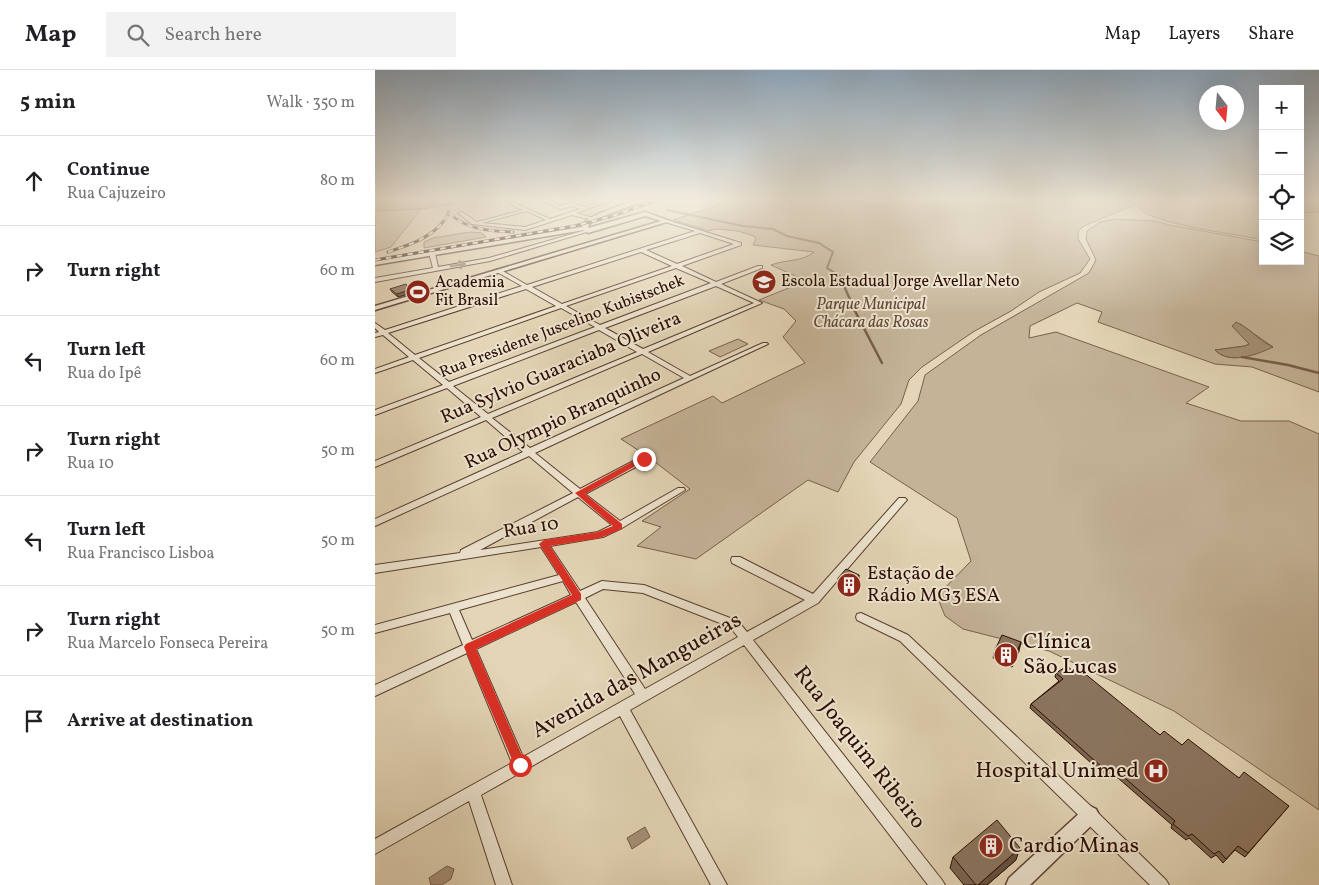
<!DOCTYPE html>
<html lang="en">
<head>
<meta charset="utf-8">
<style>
  :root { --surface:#fff; --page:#f2f2f2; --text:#202124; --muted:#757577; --line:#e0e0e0 }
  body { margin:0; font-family:Vollkorn,serif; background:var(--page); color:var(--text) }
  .controls { position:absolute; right:15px; top:15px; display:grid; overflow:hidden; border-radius:0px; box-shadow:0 5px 20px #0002 }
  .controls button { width:45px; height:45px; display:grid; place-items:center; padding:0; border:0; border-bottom:1px solid var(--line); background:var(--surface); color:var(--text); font:25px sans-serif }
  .compass { position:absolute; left:824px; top:15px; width:45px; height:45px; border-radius:50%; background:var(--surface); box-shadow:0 5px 20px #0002; rotate:164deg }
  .stop { position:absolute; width:15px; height:15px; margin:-11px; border:4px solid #d93025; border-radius:50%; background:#fff }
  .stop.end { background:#d93025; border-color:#fff; box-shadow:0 1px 5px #0008 }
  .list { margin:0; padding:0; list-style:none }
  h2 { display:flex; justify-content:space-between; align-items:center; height:65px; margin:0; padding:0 20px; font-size:21px }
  h2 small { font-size:16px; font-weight:400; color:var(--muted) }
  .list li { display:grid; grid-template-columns:32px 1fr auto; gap:15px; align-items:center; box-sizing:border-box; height:90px; padding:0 20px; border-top:1px solid var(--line) }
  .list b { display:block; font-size:19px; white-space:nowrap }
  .list p { margin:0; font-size:16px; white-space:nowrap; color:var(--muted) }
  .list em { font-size:16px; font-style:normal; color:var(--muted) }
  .icon { flex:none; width:28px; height:28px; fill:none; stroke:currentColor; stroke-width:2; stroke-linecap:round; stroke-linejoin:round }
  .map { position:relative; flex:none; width:944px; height:815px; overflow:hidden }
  header { display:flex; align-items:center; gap:30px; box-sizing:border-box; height:70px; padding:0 25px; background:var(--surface); border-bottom:1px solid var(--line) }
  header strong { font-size:24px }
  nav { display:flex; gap:28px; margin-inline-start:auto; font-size:18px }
  .search { width:350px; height:45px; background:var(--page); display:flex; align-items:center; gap:12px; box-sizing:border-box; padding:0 18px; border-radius:0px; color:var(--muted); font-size:19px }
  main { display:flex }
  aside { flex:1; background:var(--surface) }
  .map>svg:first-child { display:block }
  .green { fill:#c4b397; stroke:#78604c; fill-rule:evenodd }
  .water { fill:#a59178; stroke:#755c48 }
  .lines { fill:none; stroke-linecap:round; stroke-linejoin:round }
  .shore { stroke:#684e3c; stroke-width:1 }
  .stream-far1 { stroke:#755c48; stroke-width:2 }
  .stream { stroke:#755c48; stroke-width:2.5 }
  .minor-casing { stroke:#5a3e2e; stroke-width:2 }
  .tertiary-casing { stroke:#5a3e2e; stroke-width:3 }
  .minor { fill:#ede4d0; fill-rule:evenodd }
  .tertiary { fill:#ede4d0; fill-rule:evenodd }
  .rail-casing { stroke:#2c0c00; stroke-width:3 }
  .rail { stroke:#ede4d0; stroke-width:2; stroke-dasharray:5.5; stroke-linecap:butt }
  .wall { fill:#786552; stroke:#2c0c00 }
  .shaded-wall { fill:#615242; stroke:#2c0c00 }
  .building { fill:#8b755f; stroke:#2c0c00 }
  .oneway { stroke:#968372 }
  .route { fill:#d93025 }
  .labels { text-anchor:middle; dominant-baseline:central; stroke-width:4; stroke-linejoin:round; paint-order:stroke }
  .far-poi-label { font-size:16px; fill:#2c0c00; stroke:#ede4d0; text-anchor:start }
  .far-park-label { font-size:16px; font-style:italic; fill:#614635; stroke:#ede4d0 }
  .far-street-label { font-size:16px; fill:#2c0c00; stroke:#ede4d0 }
  .street-label { font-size:19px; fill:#2c0c00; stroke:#ede4d0 }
  .poi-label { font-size:19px; fill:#2c0c00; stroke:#ede4d0; text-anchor:start }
  .near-poi-label { font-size:22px; fill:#2c0c00; stroke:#ede4d0; text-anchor:start }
  .near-street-label { font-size:22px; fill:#2c0c00; stroke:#ede4d0 }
</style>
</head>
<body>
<header>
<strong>Map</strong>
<div class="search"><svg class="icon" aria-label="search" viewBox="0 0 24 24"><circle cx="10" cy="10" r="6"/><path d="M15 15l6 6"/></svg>Search here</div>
<nav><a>Map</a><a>Layers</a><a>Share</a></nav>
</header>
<main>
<aside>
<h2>5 min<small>Walk · 350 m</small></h2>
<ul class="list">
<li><svg class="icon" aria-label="ahead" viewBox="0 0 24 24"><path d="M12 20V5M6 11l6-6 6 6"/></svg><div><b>Continue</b><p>Rua Cajuzeiro</p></div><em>80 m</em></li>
<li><svg class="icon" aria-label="right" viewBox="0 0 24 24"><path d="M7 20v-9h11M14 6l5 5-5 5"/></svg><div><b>Turn right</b></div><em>60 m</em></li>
<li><svg class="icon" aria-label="left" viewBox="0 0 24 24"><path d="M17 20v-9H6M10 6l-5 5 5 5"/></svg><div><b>Turn left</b><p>Rua do Ipê</p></div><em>60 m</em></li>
<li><svg class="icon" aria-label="right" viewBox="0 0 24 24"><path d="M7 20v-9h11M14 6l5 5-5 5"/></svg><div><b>Turn right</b><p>Rua 10</p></div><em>50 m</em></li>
<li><svg class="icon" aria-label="left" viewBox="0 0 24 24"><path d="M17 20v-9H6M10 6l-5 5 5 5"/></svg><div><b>Turn left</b><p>Rua Francisco Lisboa</p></div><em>50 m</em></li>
<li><svg class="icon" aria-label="right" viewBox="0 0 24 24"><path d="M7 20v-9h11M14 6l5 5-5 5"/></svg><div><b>Turn right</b><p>Rua Marcelo Fonseca Pereira</p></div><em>50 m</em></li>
<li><svg class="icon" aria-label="arrive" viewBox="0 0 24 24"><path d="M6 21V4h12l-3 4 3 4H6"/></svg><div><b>Arrive at destination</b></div></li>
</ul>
</aside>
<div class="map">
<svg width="944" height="815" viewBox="0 0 944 815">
  <rect width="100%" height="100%" fill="#e3d5b6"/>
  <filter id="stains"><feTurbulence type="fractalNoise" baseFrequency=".004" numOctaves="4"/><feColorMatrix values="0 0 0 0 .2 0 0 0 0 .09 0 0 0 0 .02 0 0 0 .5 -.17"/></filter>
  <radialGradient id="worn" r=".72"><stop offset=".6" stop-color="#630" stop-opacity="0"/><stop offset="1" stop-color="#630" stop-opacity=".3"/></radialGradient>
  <path class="green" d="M359 130H771L709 156 703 161V169L715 189 705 203 664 222 636 241 598 262 547 297 534 310 526 334 479 392 463 422 433 410 321 489 262 476 286 457 267 451 315 419 275 388 246 369 338 326 347 333 430 293 408 267 421 251 409 239 384 230 431 211 396 195C412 189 427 192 439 182L378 175 381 169 379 166 363 161 341 159 334 161 298 150Z
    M779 130H888L886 146 888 170C863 164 777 155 763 137Z
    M925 130H944V142L925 143Z
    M46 139 16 177 0 182V141Z
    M741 149 780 151 795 155 888 172V191H925V181L944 186V322L877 297 840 294 723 252 727 242 702 233 655 256 654 268 681 262 834 317 811 333 866 351H914L944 364V740L799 641 674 581 588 559 570 546 562 526 596 491 582 448 495 392 543 331 550 305 606 265 714 203 721 190 711 169 712 161 725 152ZM865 254 898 277C880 283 855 296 840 280L870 276 874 274 862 259Z
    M95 162 107 163 111 167 49 178V172L58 168Z
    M363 269 373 274 345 287 334 281Z"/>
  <path class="water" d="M0 130H134L85 133 46 139 0 141Z
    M861 252C875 258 884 271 898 277 881 285 855 295 840 280L870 276 874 274 857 256Z
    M270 757 275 767 257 779 252 768Z
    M72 796 79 799 76 809 67 815H56L54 808Z"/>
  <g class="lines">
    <path class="shore" d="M0 136 45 134 63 130"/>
    <path class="stream-far1" d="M292 140 368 156 398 159 412 166 444 173 458 182 452 198 465 206 467 210"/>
    <path class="stream" d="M466 209 480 241 507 293
      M867 287 913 295 944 303"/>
    <defs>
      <path id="minor" d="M166 130H172L185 136 197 133 209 137 230 130H237L201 143 218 148V150L197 145 150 160 97 154 83 143 87 142 102 152 148 140 135 134 137 132 175 149 205 139 197 136 185 139ZM152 141 171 150 150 157 107 153Z
        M292 150 366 173V175L307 196 341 212 383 196H387V198L346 214 387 233 273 282 315 306 388 273H392L393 274 160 383 205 419 266 387H272L273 389 272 391 210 424 245 451 303 418H309L310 420 247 458 228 467 175 476 205 521 227 511 269 515 363 551 372 562 430 530 357 493 356 490 357 487H365L438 524 524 428H530L532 430 530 432 443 533 378 570 567 810 570 815H553L369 575 255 640 352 815H336L245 646 106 725 137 815H121L94 731 0 784V769L137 693 92 583 0 626V615L88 575 75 543 0 563V555L184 505 166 477 0 503V495L85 483 86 480 198 423 154 386 0 456V449L148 382 111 350 0 397V391L106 347 72 318 0 345V340L68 315 38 290 0 303V299L34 287 8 265 0 267V263L4 262 0 258V253L10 260 147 216 122 202V200H126L152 215 320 161 290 152V151ZM325 163 359 174 302 194 271 180ZM266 182 297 196 187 234 157 217ZM301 198 336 213 225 255 191 236ZM341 216 379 233 268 279 230 258ZM151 219 181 236 40 285 13 263ZM186 238 220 257 74 312 44 288ZM224 260 262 282 113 344 78 316ZM267 284 309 308 155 378 117 348ZM203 427 237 455 223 462 105 480ZM188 511 196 525 97 570 84 540ZM228 519 268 523 355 557 363 567 270 619 210 528ZM201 532 260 624 148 687 101 579Z
        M211 160 215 161 115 191 0 212V208L58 198 54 183 57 181 60 183 63 197 114 188Z
        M486 543 533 565 720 740 791 810 794 815H775L525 571 482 550 481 547 482 544Z"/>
      <path id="tertiary" d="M261 130H270L221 149 214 154 213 158 270 142 295 151 0 240V236L286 151 270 146 213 163 209 160 0 195V191L207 157C210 145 249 135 261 130Z
        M715 736 721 739 724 745 721 751 655 815H631L634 808 709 739Z"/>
    </defs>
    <use href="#minor" class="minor-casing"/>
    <use href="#tertiary" class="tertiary-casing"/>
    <use href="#minor" class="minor"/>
    <use href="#tertiary" class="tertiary"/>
    <defs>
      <path id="rail" d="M74 143C92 160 114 161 138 162
        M13 182C37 174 62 166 74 143L72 135
        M0 190 199 156 238 146 282 130"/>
    </defs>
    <use href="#rail" class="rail-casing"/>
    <use href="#rail" class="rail"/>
  </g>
  <path class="wall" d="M15 219 36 223 23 227 17 222Z
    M463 508 484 514 476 523 463 517Z
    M620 580 644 581 637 597 618 588Z
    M681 603 785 665 807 675 864 708 914 736 870 787 860 780 848 793 841 785 836 788 814 768 811 770 796 758 797 755 743 708 726 702 655 638 656 634 684 611 680 607Z
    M578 787 641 790 612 815H589L575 798Z"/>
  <path class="shaded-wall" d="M34 220 36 223 23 227 22 224Z
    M484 505V514L476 523V515Z
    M646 572 644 581 637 597 639 588Z
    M645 778 641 790 612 815H603Z"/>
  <path class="building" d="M31 214 34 220 22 224 15 219Z
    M471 499 484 505 476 515 463 508Z
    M627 565 646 572 639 588 620 580Z
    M692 596 698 601 703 598 785 665 789 661 807 675 813 669 864 708 869 702 914 736 873 783 863 776 851 789 844 781 839 784 817 764 813 766 798 754 800 751 745 704 728 698 656 634 688 609 681 603Z
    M622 750 645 778 603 815H601L578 787Z"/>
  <defs><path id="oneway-shaft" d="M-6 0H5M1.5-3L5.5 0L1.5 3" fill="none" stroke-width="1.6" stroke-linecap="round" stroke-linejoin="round" transform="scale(1.25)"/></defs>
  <use class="oneway" href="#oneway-shaft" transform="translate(83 195) rotate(-10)"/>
  <linearGradient id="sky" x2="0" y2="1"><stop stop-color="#8da6bb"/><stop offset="0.53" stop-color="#f2ecde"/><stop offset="1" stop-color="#f2ecde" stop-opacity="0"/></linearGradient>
  <rect width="944" height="245" fill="url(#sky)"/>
  <path class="route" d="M266 387 273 389 210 424 247 454V459L225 468 175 476 206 524V530L101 579 151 695 149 699 145 701 141 699 89 577 91 574 197 525 164 474 169 470 223 462 238 456 200 423Z"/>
  <defs>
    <symbol id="school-disc" viewBox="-11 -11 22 22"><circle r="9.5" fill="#8f2418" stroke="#ede4d0"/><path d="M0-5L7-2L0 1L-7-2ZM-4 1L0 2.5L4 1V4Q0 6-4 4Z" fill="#fff"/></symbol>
    <symbol id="stadium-disc" viewBox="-11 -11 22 22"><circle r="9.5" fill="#8f2418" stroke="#ede4d0"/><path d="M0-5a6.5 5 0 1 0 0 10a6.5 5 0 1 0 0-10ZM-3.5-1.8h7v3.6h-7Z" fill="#fff"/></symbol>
    <symbol id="building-disc" viewBox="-11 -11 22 22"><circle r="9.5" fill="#8f2418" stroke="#ede4d0"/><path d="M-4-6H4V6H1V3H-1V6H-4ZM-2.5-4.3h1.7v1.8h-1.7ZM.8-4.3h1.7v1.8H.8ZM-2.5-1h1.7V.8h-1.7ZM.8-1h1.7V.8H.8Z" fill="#fff"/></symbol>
    <symbol id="hospital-disc" viewBox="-11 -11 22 22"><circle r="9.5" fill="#8f2418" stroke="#ede4d0"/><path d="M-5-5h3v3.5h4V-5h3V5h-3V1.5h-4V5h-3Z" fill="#fff"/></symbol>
  </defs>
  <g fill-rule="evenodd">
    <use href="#school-disc" x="375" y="198" width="28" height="28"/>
    <use href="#stadium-disc" x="29" y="208" width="28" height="28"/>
    <use href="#building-disc" x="460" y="501" width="28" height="28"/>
    <use href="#building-disc" x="617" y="571" width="28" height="28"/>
    <use href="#hospital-disc" x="767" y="687" width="28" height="28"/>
    <use href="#building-disc" x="602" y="762" width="28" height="28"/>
  </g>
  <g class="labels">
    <g class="far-poi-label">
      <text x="406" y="212">Escola Estadual Jorge Avellar Neto</text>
      <text x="60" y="213">Academia<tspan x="60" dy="18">Fit Brasil</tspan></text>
    </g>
    <g class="far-park-label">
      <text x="496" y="235">Parque Municipal<tspan x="496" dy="18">Chácara das Rosas</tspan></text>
    </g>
    <g class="far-street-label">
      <text transform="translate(187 257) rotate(-21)">Rua Presidente Juscelino Kubistschek</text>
    </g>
    <g class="street-label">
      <text transform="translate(186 298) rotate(-23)">Rua Sylvio Guaraciaba Oliveira</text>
      <text transform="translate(188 349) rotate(-25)">Rua Olympio Branquinho</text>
      <text transform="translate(156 458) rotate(-9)">Rua 10</text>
    </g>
    <g class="poi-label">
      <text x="492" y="504">Estação de<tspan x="492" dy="22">Rádio MG3 ESA</tspan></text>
    </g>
    <g class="near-poi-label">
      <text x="648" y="572">Clínica<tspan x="648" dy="25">São Lucas</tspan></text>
      <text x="764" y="701" text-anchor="end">Hospital Unimed</text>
      <text x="634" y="776">Cardio Minas</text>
    </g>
    <g class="near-street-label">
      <text transform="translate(262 606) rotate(-29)">Avenida das Mangueiras</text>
      <text transform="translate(484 678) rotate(52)">Rua Joaquim Ribeiro</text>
    </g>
  </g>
  <rect width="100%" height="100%" filter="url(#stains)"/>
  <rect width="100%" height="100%" fill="url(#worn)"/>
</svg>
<div class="controls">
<button>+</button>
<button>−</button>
<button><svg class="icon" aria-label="locate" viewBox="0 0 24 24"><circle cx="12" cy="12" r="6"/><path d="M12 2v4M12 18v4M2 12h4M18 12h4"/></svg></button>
<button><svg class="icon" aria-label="layers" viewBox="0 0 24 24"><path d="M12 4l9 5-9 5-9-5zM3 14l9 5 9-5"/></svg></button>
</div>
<svg class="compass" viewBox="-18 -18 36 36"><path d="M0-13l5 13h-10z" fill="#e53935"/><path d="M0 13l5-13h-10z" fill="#757577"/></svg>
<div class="stop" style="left:145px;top:695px"></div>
<div class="stop end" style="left:269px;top:389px"></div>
</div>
</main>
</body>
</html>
